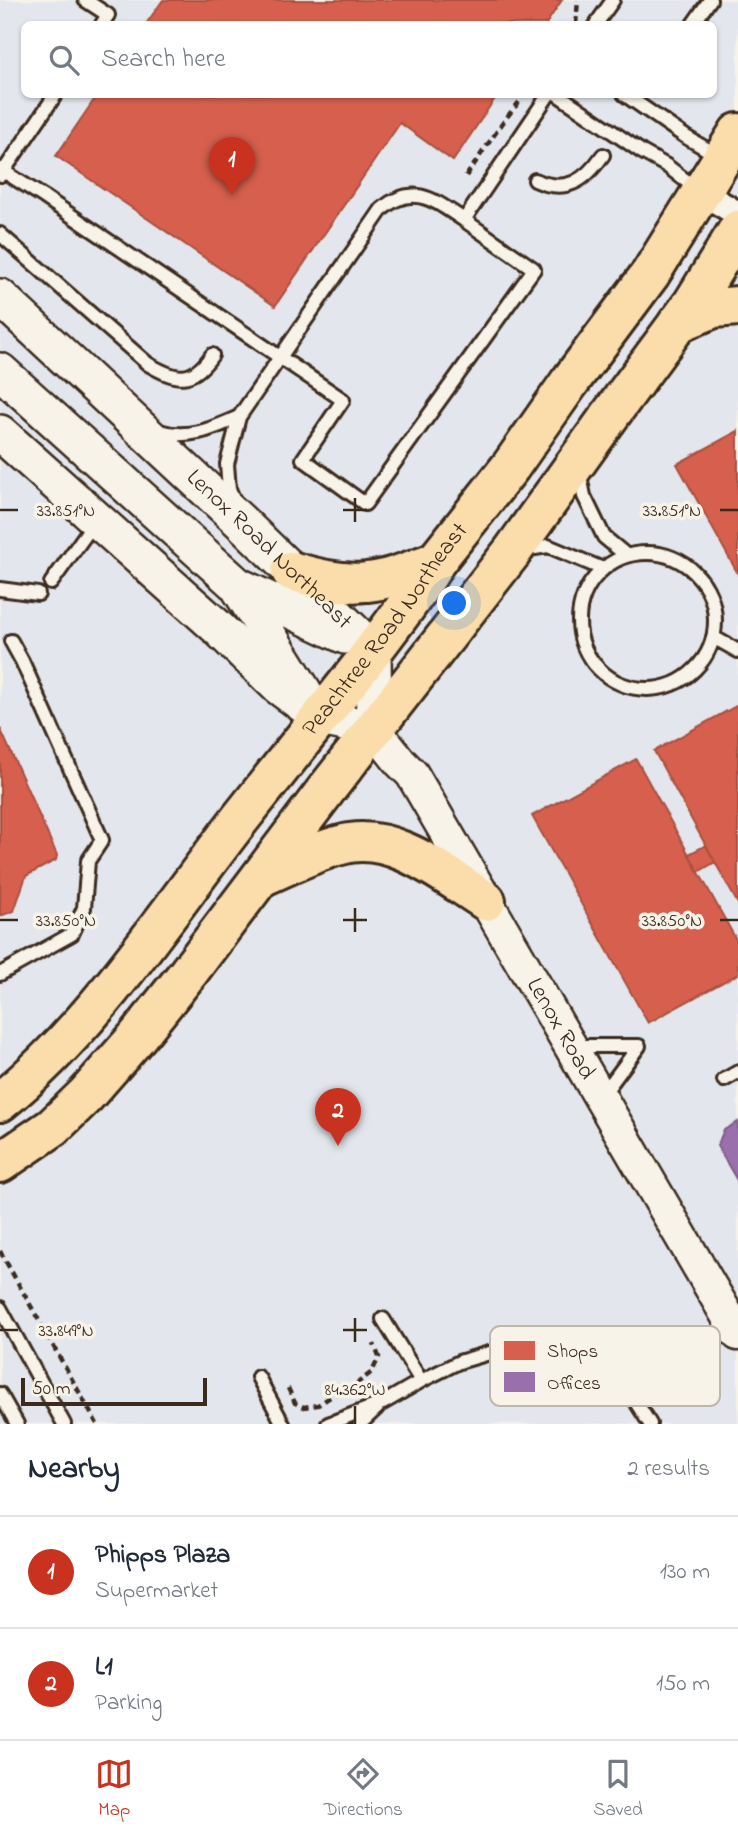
<!DOCTYPE html>
<html lang="en">
<head>
<meta charset="utf-8">
<style>
  :root { --surface:#fff; --page:#f2f2f3; --text:#1f2937; --muted:#747a83; --line:#e0e1e3; --accent:#c8321e }
  body { margin:0; font-family:"Indie Flower",sans-serif; background:var(--page); color:var(--text) }
  .scale { position:absolute; left:21px; bottom:18px; width:186px; box-sizing:border-box; padding-left:7px; border:4px solid #3b2a1e; border-top:0; font-size:19px; line-height:24px; white-space:nowrap; color:#3b2a1e; -webkit-text-stroke:5px #f7f3e8; paint-order:stroke }
  .you { position:absolute; left:455px; top:604px; width:24px; height:24px; margin:-18px; border:5px solid #fff; border-radius:50%; background:#1a73e8; box-shadow:0 0 0 10px #1a73e833 }
  .badge { display:grid; place-items:center; width:46px; height:46px; border-radius:50%; background:var(--accent); color:#fff; font-size:23px; font-weight:700 }
  .pin { position:absolute; translate:-50% -58px; filter:drop-shadow(0 2px 4px #0008) }
  .pin::after { content:''; position:absolute; top:37px; width:24px; height:21px; background:inherit; clip-path:polygon(0 0,100% 0,50% 100%) }
  .list { margin:0; padding:0; list-style:none }
  h2 { display:flex; justify-content:space-between; align-items:center; height:91px; margin:0; padding:0 28px; font-size:30px }
  h2 small { font-size:23px; font-weight:400; color:var(--muted) }
  .list li { display:grid; grid-template-columns:46px 1fr auto; gap:21px; align-items:center; box-sizing:border-box; height:112px; padding:0 28px; border-top:2px solid var(--line) }
  .list b { display:block; font-size:26px; white-space:nowrap }
  .list p { margin:0; font-size:23px; white-space:nowrap; color:var(--muted) }
  .list em { font-size:23px; font-style:normal; color:var(--muted) }
  .icon { flex:none; width:38px; height:38px; fill:none; stroke:currentColor; stroke-width:2; stroke-linecap:round; stroke-linejoin:round }
  .map { position:relative; flex:none; width:738px; height:1424px; overflow:hidden }
  .search { position:absolute; background:var(--surface); box-shadow:0 2px 5px #0004; left:21px; right:21px; top:21px; height:77px; display:flex; align-items:center; gap:18px; box-sizing:border-box; padding:0 24px; border-radius:10px; color:var(--muted); font-size:26px }
  .sheet { height:315px; background:var(--surface) }
  nav { display:flex; justify-content:space-around; align-items:center; box-sizing:border-box; height:98px; border-top:2px solid var(--line); background:var(--surface); font-size:19px; color:var(--muted) }
  nav a { display:grid; justify-items:center; gap:4px }
  nav .on { color:var(--accent) }
  .map>svg:first-child { display:block }
  .built { fill:#e3e7ed; fill-rule:evenodd }
  .shops { fill:#d6604d; stroke:#a8503f; stroke-width:2 }
  .offices { fill:#9970ab; stroke:#7d5b81; stroke-width:2 }
  .lines { fill:none; stroke-linecap:round; stroke-linejoin:round }
  .service-casing { stroke:#3b2a1e; stroke-width:18 }
  .minor-casing { stroke:#3b2a1e; stroke-width:30 }
  .tertiary-casing { stroke:#3b2a1e; stroke-width:37 }
  .secondary-casing { stroke:#3b2a1e; stroke-width:40 }
  .trunk-casing { stroke:#3b2a1e; stroke-width:44 }
  .path { stroke:#3b2a1e; stroke-width:4.5; stroke-dasharray:7 5; stroke-linecap:butt }
  .service { stroke:#f7f3e8; stroke-width:12 }
  .minor { stroke:#f7f3e8; stroke-width:24 }
  .tertiary { stroke:#f7f3e8; stroke-width:32 }
  .secondary { stroke:#f7f3e8; stroke-width:35 }
  .trunk { stroke:#faddab; stroke-width:38 }
  .ticks { fill:none; stroke:#3b2a1e; stroke-width:2.5 }
  .labels { text-anchor:middle; dominant-baseline:central; stroke-width:7; stroke-linejoin:round; paint-order:stroke }
  .street-label { font-size:24px; fill:#3b2a1e; stroke:#f7f3e8 }
  .key { fill:#f7f3e8; stroke:#bfb7ab; stroke-width:2 }
  .key-label { font-size:19px; fill:#3b2a1e }
  .ticks-label { font-size:18px; text-anchor:middle; fill:#3b2a1e; stroke:#f7f3e8; stroke-width:7; stroke-linejoin:round; paint-order:stroke }
</style>
</head>
<body>
<div class="map">
<svg width="738" height="1424" viewBox="0 0 738 1424">
  <rect width="100%" height="100%" fill="#f7f3e8"/>
  <filter id="ink" filterUnits="userSpaceOnUse"><feTurbulence type="fractalNoise" baseFrequency=".0143" numOctaves="2"/><feDisplacementMap in="SourceGraphic" scale="14" xChannelSelector="R" yChannelSelector="G"/><feConvolveMatrix kernelMatrix="1 2 1 2 8 2 1 2 1" color-interpolation-filters="sRGB"/></filter>
  <g filter="url(#ink)">
    <path class="built" d="M0 0H738V1424H0ZM24 24H714V94H24Z"/>
    <path class="shops" d="M163 0H562L546 24H146Z
      M98 94H498L453 161 400 123 275 306 56 156Z
      M738 431V574L677 464Z
      M738 705V904L654 751Z
      M0 728 57 855 56 860 26 876 14 911 0 916Z
      M636 759 738 943V974L648 1023 532 816Z
      M706 845 715 862 698 872 689 854Z"/>
    <path class="offices" d="M738 1122V1182L717 1146 724 1130Z"/>
    <g class="lines">
      <defs>
        <path id="service" d="M85 0 108 15 102 24
          M596 24 613 0
          M693 24 710 0
          M557 94 642 152 667 166 698 190
          M624 94 686 137 720 157
          M0 169 44 197 343 400 303 459 365 504 534 269 464 220
          M1 175 56 94
          M535 180C566 194 585 181 603 155
          M0 234 148 364C177 381 192 384 212 355
          M159 431C188 440 212 429 239 417
          M579 471 584 496 604 537 627 556
          M235 503 229 489 227 464 239 417 382 209C414 182 435 201 464 220L549 94
          M522 550 548 546 603 569
          M579 621a68 68 0 1 1 136 0a68 68 0 1 1-136 0Z
          M51 583 96 520
          M0 589 38 594
          M713 637 738 651
          M0 974 72 934 84 908 88 861 102 840 22 661 11 641
          M573 1046H639
          M724 1080 738 1072
          M601 1097 639 1046
          M0 1308 64 1424
          M383 1319 421 1381
          M258 1377 283 1424
          M0 1394 17 1424
          M328 1424 383 1403 421 1381 459 1362 503 1349H550L588 1360 632 1396 650 1424
          M360 1424 377 1408"/>
        <path id="minor" d="M701 192 738 214"/>
        <g id="tertiary">
          <path id="s1" d="M374 729 400 762 412 774 738 1334"/>
        </g>
        <g id="secondary">
          <path id="s2" d="M0 297 242 523 373 650 374 729 321 718 279 687 216 626 0 433"/>
          <path d="M0 371 237 585 304 692"/>
          <path d="M237 585 345 636"/>
        </g>
        <g id="trunk">
          <path d="M678 323 714 308 738 306"/>
          <path d="M291 571C315 578 341 585 367 582 390 580 414 569 436 561"/>
          <path d="M261 877C287 866 313 852 341 845 392 830 444 875 486 901"/>
          <path id="s3" d="M0 1102C95 1026 165 915 240 819 281 768 321 716 362 665 387 631 415 598 436 561L511 466 569 383 651 273 738 133"/>
          <path d="M0 1163 53 1127 86 1095 137 1037 188 973 326 790 512 552 611 414 693 303 738 230"/>
        </g>
      </defs>
      <use href="#service" class="service-casing"/>
      <use href="#minor" class="minor-casing"/>
      <use href="#tertiary" class="tertiary-casing"/>
      <use href="#secondary" class="secondary-casing"/>
      <use href="#trunk" class="trunk-casing"/>
      <path class="path" d="M576 24 578 0
        M466 176C484 151 500 124 520 101
        M0 1251 97 1424
        M288 1388 295 1403 304 1407 318 1405 335 1394 351 1388 372 1372 379 1357 374 1344"/>
      <use href="#service" class="service"/>
      <use href="#minor" class="minor"/>
      <use href="#tertiary" class="tertiary"/>
      <use href="#secondary" class="secondary"/>
      <use href="#trunk" class="trunk"/>
    </g>
  </g>
  <path class="ticks" d="M355 498V522M0 510H18M343 510H367M720 510H738M355 908V932M0 920H18M343 920H367M720 920H738M355 1318V1342M0 1330H18M343 1330H367M355 1406V1424"/>
  <g class="labels">
    <g class="street-label">
      <text stroke="none"><textPath href="#s2" startOffset="369">Lenox Road Northeast</textPath></text>
      <text stroke="none"><textPath href="#s3" startOffset="611">Peachtree Road Northeast</textPath></text>
      <text stroke="none"><textPath href="#s1" startOffset="354">Lenox Road</textPath></text>
    </g>
  </g>
  <rect x="490" y="1326" width="230" height="80" rx="10" class="key"/>
  <rect x="504" y="1341" width="31" height="19" fill="#d6604d"/>
  <rect x="504" y="1372" width="31" height="20" fill="#9970ab"/>
  <g class="key-label">
    <text x="547" y="1357">Shops</text>
    <text x="547" y="1389">Offices</text>
  </g>
  <g class="ticks-label">
    <text x="66" y="516">33.851°N</text>
    <text x="672" y="516">33.851°N</text>
    <text x="66" y="926">33.850°N</text>
    <text x="672" y="926">33.850°N</text>
    <text x="66" y="1336">33.849°N</text>
    <text x="355" y="1395">84.362°W</text>
  </g>
</svg>
<div class="scale">50 m</div>
<div class="you"></div>
<div class="pin badge" style="left:232px;top:195px">1</div>
<div class="pin badge" style="left:338px;top:1146px">2</div>
<div class="search"><svg class="icon" aria-label="search" viewBox="0 0 24 24"><circle cx="10" cy="10" r="6"/><path d="M15 15l6 6"/></svg>Search here</div>
</div>
<section class="sheet">
<h2>Nearby<small>2 results</small></h2>
<ul class="list">
<li><span class="badge">1</span><div><b>Phipps Plaza</b><p>Supermarket</p></div><em>130 m</em></li>
<li><span class="badge">2</span><div><b>L1</b><p>Parking</p></div><em>150 m</em></li>
</ul>
</section>
<nav>
<a class="on"><svg class="icon" aria-label="map" viewBox="0 0 24 24"><path d="M3 6l6-2 6 2 6-2v14l-6 2-6-2-6 2zM9 4v14M15 6v14"/></svg>Map</a>
<a><svg class="icon" aria-label="directions" viewBox="0 0 24 24"><path d="M12 3l9 9-9 9-9-9zM9 14v-3h6M13 9l2 2-2 2"/></svg>Directions</a>
<a><svg class="icon" aria-label="saved" viewBox="0 0 24 24"><path d="M7 4h10v16l-5-4-5 4z"/></svg>Saved</a>
</nav>
</body>
</html>
